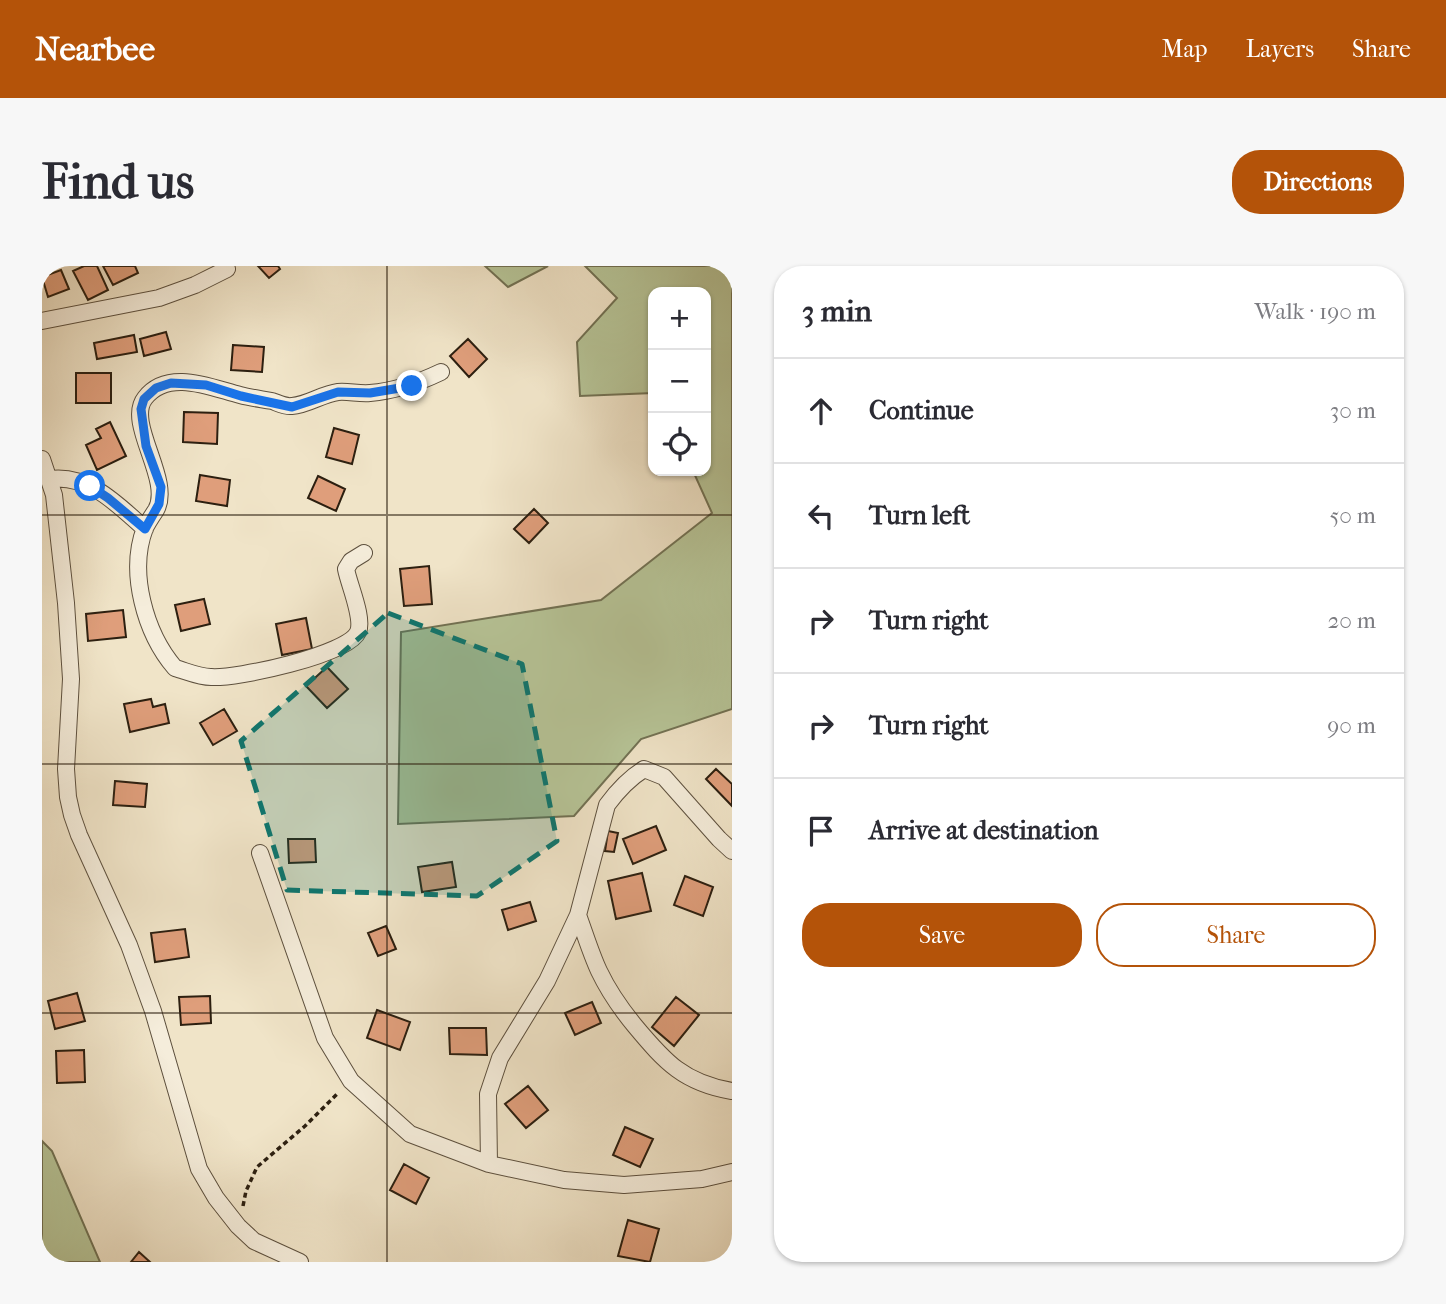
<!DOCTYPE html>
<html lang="en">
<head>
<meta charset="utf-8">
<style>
  :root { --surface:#fff; --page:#f7f7f7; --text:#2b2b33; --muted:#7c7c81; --line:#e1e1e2; --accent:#b45309 }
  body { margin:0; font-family:"IM FELL French Canon",serif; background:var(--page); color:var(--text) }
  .controls { position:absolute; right:21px; top:21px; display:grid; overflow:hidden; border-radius:14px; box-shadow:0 2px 5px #0004 }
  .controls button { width:63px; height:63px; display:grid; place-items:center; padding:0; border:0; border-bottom:2px solid var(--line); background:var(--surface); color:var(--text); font:35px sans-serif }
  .stop { position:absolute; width:21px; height:21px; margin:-16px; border:5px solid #1a73e8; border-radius:50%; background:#fff }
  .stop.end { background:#1a73e8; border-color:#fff; box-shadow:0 2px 7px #0008 }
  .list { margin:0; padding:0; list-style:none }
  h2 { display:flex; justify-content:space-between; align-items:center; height:91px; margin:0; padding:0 28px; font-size:30px }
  h2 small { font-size:23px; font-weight:400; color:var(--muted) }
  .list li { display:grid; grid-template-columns:46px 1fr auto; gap:21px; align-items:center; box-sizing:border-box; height:105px; padding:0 28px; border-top:2px solid var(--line) }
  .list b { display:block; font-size:26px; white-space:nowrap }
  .list em { font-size:23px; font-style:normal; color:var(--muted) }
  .actions { display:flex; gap:14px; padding:21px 28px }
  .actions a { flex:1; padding:16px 0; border:2px solid var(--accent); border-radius:28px; text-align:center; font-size:24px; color:var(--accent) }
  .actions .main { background:var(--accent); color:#fff }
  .icon { flex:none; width:38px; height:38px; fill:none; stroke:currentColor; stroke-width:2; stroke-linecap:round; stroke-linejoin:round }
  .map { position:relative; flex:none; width:690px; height:996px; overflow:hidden; border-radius:28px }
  header { display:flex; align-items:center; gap:42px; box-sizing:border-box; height:98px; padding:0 35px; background:var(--accent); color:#fff }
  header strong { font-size:33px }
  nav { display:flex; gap:38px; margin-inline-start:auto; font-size:24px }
  .intro { display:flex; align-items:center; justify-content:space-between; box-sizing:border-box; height:168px; padding:0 42px }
  h1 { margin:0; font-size:49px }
  .button { padding:18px 32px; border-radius:28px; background:var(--accent); color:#fff; font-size:24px; font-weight:700 }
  main { display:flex; gap:42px; padding:0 42px }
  aside { flex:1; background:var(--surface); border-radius:28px; box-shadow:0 2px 5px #0004 }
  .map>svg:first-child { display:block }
  .green { fill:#b7c598; stroke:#727254; stroke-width:2 }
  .building { fill:#df9e7b; stroke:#2c1f10; stroke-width:2 }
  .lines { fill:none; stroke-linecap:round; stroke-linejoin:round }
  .minor-casing { stroke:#5d503e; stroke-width:18 }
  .path { stroke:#2c1f10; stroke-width:3.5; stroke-dasharray:5 3.5; stroke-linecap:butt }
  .minor { stroke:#f5eddb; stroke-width:16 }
  .route { stroke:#1a73e8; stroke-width:9 }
  .marked { fill:#0f766e; fill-opacity:0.2; stroke:#0f766e; stroke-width:5; stroke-dasharray:14 9; stroke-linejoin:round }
  .grid { fill:none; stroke:#2c1f10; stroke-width:2; stroke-opacity:0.55 }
</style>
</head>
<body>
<header>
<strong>Nearbee</strong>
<nav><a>Map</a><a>Layers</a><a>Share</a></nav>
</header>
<div class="intro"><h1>Find us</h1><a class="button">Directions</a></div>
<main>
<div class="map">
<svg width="690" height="996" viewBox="0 0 690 996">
  <rect width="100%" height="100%" fill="#f0e4c8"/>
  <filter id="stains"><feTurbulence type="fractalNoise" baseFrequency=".00286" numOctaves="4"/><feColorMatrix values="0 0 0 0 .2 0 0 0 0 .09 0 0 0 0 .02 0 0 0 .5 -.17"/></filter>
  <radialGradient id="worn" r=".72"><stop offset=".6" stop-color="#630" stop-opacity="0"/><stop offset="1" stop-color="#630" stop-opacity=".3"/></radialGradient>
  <path class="green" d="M443 0H506L466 21Z
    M543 0H690V443L599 473 532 550 356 558 359 366 559 334 670 247 651 205H664V26H611V127L538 130 535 76 575 32Z
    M0 875 10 885 58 996H0Z"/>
  <path class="building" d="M42 0H55L66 24 46 34 31 5Z
    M61 0H93L96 7 71 19Z
    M216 0H236L238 3 227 12Z
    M19 4 27 23 6 31 0 11Z
    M124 66 129 83 102 90 98 73Z
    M92 69 95 86 55 93 52 77Z
    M426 73 445 93 427 111 408 90Z
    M191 79 222 81 220 106 189 104Z
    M34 107H69V137H34Z
    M142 146 176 147 175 178 141 176Z
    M68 156 84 190 55 204 44 179 59 172 54 163Z
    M292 162 317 169 310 198 284 191Z
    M158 209 188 214 185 240 154 235Z
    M276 210 303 223 294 245 266 232Z
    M492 243 506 257 487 277 472 263Z
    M387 300 390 338 362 340 358 303Z
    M162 333 168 358 139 365 133 339Z
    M81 344 84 371 46 375 44 348Z
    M264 352 270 383 240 389 234 358Z
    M285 401 306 423 285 442 264 420Z
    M109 433 111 441 123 438 127 457 88 466 82 438Z
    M182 443 195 465 171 479 158 457Z
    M674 503 690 518V540L664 513Z
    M73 515 105 518 103 541 71 539Z
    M614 560 624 584 591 598 581 573Z
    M566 565 576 567 572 586 563 585Z
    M246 573H273L274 596 247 597Z
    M410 596 414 621 380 626 376 601Z
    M600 607 609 645 574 653 566 615Z
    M643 610 671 621 661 650 632 639Z
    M488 636 494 655 466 664 460 644Z
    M344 660 354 683 336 690 326 667Z
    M143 663 147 691 113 696 109 667Z
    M35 727 43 755 13 763 6 735Z
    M168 730 169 757 139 759 137 731Z
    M634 731 657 749 632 780 610 761Z
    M550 736 559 757 533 769 523 747Z
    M335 744 368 756 358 784 325 772Z
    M407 762H444L445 789 408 788Z
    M42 784 43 816 15 817 14 785Z
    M486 820 506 844 484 862 463 838Z
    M583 861 611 873 598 901 571 889Z
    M362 898 387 912 374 938 348 924Z
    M586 954 617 963 608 996 576 990Z
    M97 986 108 996H89Z"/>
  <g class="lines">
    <defs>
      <path id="minor" d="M0 55 117 32 153 19 185 3
        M0 193 12 229 24 337 29 413 24 503 26 531 30 549 37 569 87 679 111 745 157 903 174 932 196 960 212 975 258 996
        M8 213C47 208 76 239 103 263
        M322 287 309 295 304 303C307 319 322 352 316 366 306 389 194 413 169 411 157 411 144 405 133 402 103 367 86 306 103 262 106 256 110 250 114 244 131 214 83 157 103 132 126 102 170 122 198 129 209 132 219 133 230 135 236 137 243 141 250 140 266 139 280 128 296 126 306 125 317 128 328 127 353 125 376 117 399 106
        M218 587 283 772 309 815 368 868 447 898 522 914 582 919 660 913 690 906
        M536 649C543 668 549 688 557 705 567 726 579 743 593 760 623 796 642 817 690 825
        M447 898 446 828 458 792 505 715 536 649 565 539C576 524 586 513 602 503L622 511 677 573 690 585"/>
    </defs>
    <use href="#minor" class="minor-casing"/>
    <path class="path" d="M201 940 204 925 215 901 263 860 297 826"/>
    <use href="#minor" class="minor"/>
  </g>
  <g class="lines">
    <path class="route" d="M48 220 66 232 103 263 117 238 119 221 104 180 99 143 102 133 114 122 129 117 164 119 199 130 250 141 296 126 328 127 370 120"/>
  </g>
  <path class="marked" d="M346 347 480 398 515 575 435 630 245 624 199 475Z"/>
  <path class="grid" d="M345 0V996M0 249H690M0 498H690M0 747H690"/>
  <rect width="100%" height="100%" filter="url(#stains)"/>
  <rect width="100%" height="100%" fill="url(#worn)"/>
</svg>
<div class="controls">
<button>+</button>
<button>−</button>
<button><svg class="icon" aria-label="locate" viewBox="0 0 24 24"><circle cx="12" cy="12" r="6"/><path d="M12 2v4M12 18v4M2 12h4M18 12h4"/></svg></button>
</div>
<div class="stop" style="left:48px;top:220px"></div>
<div class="stop end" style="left:370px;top:120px"></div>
</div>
<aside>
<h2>3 min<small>Walk · 190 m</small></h2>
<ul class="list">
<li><svg class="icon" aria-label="ahead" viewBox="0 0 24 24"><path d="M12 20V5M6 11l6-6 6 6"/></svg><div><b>Continue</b></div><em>30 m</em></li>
<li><svg class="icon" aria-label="left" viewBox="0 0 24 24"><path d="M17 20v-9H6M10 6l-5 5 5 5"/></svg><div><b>Turn left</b></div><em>50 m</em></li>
<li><svg class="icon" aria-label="right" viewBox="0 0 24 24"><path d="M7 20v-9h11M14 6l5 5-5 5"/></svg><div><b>Turn right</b></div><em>20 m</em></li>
<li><svg class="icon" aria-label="right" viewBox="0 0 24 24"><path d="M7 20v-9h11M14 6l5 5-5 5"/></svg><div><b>Turn right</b></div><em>90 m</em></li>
<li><svg class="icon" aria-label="arrive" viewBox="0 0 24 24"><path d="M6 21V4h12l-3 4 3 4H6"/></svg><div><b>Arrive at destination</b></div></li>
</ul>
<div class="actions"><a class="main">Save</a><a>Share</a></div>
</aside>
</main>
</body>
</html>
